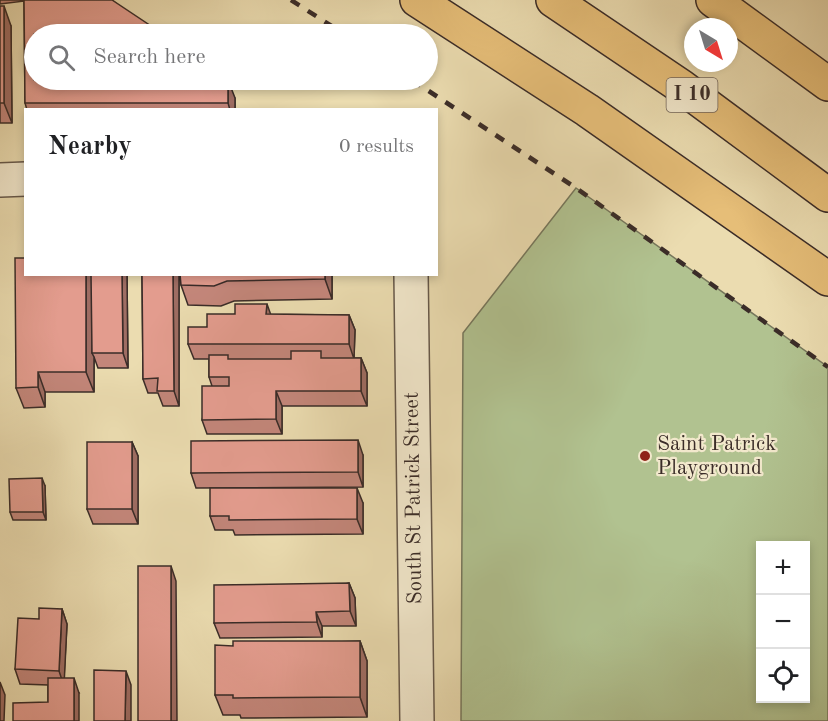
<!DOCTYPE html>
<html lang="en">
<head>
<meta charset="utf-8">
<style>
  :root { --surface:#fff; --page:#f2f2f2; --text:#202124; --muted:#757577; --line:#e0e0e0 }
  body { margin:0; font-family:"Old Standard TT",serif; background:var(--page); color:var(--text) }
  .controls { position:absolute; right:18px; bottom:18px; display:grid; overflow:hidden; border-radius:0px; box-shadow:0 3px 9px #0003 }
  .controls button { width:54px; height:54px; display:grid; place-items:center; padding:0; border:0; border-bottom:2px solid var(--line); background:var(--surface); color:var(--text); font:30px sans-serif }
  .compass { position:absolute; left:684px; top:18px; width:54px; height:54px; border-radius:50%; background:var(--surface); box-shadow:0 3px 9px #0003; rotate:142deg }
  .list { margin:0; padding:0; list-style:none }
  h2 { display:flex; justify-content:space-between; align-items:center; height:78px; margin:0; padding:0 24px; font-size:26px }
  h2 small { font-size:20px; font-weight:400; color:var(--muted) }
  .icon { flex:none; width:33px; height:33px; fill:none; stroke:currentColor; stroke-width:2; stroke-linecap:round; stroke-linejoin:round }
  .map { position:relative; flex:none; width:828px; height:721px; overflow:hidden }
  .search { position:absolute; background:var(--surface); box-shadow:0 3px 9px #0003; left:24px; top:24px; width:414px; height:66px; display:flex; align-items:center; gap:15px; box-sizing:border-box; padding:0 21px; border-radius:33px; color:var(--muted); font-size:22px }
  .panel { position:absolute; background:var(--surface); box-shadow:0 3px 9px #0003; left:24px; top:108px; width:414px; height:168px; border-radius:0px }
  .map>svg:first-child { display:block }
  .park { fill:#b1c290; stroke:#76775c; stroke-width:1.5; fill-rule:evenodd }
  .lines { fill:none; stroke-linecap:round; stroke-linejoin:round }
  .minor-casing { stroke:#66584a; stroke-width:36 }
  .motorway-casing { stroke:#3a2c28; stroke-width:36 }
  .minor { stroke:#f2e8cc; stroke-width:33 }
  .motorway { stroke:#e6be78; stroke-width:33 }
  .rail { stroke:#3a2c28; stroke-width:4.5; stroke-dasharray:10 10; stroke-linecap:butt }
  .wall { fill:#c3867a; stroke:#3a2c28; stroke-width:1.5 }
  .shaded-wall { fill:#9f6d63; stroke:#3a2c28; stroke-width:1.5 }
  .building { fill:#e39c8e; stroke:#3a2c28; stroke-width:1.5 }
  .poi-dot { fill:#8f2418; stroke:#f2e8cc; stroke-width:2 }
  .labels { text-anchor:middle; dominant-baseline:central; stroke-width:4.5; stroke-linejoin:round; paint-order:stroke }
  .shield { fill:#f2e8cc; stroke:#716459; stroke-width:1.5 }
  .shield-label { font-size:20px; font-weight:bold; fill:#3a2c28 }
  .poi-label { font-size:21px; fill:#3a2c28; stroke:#f2e8cc; text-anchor:start }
  .street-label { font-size:21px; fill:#3a2c28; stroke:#f2e8cc }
</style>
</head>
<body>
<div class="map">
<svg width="828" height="721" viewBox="0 0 828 721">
  <rect width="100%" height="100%" fill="#ebdcb0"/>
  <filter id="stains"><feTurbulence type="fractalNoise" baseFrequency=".00333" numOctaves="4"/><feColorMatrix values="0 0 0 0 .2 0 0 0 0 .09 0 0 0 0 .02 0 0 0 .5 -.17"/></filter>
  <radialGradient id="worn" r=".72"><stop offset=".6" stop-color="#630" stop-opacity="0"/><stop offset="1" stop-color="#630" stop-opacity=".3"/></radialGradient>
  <path class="park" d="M576 188 828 367V721H461L463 333ZM760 546H806V698H760Z"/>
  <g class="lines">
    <defs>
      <path id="minor" d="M0 180 26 179
        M411 274 417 721"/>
      <path id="motorway" d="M417 0 587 110 828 279
        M553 0 682 87 828 195
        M713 0 828 84"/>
    </defs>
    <use href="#minor" class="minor-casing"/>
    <use href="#motorway" class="motorway-casing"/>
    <use href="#minor" class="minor"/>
    <use href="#motorway" class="motorway"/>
    <path class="rail" d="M291 0 344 34
      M412 80 576 188 828 367"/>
  </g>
  <path class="wall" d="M0 0H112L235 98V110H27L25 103 24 1 0 4Z
    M0 6 11 26 12 123H0Z
    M127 274 128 368H98L94 357V392H45V407L24 408 16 388Z
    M142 274H179V406H163L158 393H148L143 379Z
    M180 274H332V299L234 301 221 306 188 305 181 285Z
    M235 314 349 315 355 330 354 358H361L367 373V406H282V434H207L202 420 212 386 209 377V359H194L188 344 207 327Z
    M132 442 138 456V524H93L87 509Z
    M363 455V487L196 488 191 473Z
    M45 486 46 520H13L10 512Z
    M363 503V534L235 535 233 530H215L210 516Z
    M349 583 355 598 356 626H322V637L220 638 214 623Z
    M62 609 67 624 64 678 79 693 48 702V685L20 684 15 669 39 619Z
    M360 641 367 661V717L241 718 240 715H223L215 695 233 646Z"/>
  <path class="shaded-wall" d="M4 6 11 26 12 123 4 103Z
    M228 80 235 98V110H230L228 103Z
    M86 274H93L92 353 94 357V392L86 372Z
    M122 274H127L128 368 123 353Z
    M173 274H179V406L174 391Z
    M325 274H332V299L325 279Z
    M267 304 272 318 266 314Z
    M349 315 355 330 354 359 349 344Z
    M361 358 367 373V406L361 391Z
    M38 372 45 392V407L38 387Z
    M276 391 282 406V434L276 419Z
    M358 440 363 455V487L358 472Z
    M132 442 138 456V524L132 509Z
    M42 478 45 486 46 520 43 512Z
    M357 488 363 503V534L357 519Z
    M171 566 176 581 177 721H171Z
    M349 583 355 598 356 626 350 611Z
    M62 609 67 624 64 686 59 671Z
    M316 612 322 626V637L317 622Z
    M360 641 367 661V717L360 697Z
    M126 671 131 685V721H125Z
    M74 678 79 693V721H74Z
    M0 682 5 695 4 721H0Z"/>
  <path class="building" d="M24 0H112L163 34H34V80H228V103H25Z
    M0 6H4V103H0Z
    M15 258H26V274H86V372H38V387L16 388Z
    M91 274H122L123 353H92Z
    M142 274H173L174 391H157L158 378 143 379Z
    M180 274H325V279L227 281 214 286 181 285Z
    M235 304H267L266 314 349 315V344H188V327H207V314H235Z
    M291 351H321V358H361V391H276V419L202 420V386H229V377H209V355H228V359H291Z
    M358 440V472L191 473V441Z
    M87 442H132V509H87Z
    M42 478 43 512H10L9 479Z
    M210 488H357V519L229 520V516H210Z
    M138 566H171V721H138Z
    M349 583 350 611 316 612 317 622 214 623V585Z
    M39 608 62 609 59 671 15 669 18 618 39 619Z
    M233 641H360V697L233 698V695H215V645L233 646Z
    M94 670 126 671 125 721H94Z
    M48 678H74V721H13V703L48 702Z"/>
  <circle class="poi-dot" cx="645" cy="456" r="6"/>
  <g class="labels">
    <rect class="shield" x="666.5" y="78" width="51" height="34" rx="4.5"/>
    <g class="shield-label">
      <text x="692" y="95">I 10</text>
    </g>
    <g class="poi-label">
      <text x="657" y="444">Saint Patrick<tspan x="657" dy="24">Playground</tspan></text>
    </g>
    <g class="street-label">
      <text transform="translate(414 498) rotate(-91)">South St Patrick Street</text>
    </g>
  </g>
  <rect width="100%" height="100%" filter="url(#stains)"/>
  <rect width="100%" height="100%" fill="url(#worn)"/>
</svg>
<div class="controls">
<button>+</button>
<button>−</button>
<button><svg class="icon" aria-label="locate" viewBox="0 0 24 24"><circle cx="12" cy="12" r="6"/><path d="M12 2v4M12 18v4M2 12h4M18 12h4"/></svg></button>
</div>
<svg class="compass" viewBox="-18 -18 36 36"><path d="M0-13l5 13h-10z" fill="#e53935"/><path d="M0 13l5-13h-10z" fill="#757577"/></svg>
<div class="search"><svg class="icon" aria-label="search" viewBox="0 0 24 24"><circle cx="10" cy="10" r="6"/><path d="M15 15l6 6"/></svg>Search here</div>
<section class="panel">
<h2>Nearby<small>0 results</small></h2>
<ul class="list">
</ul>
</section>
</div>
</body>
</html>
